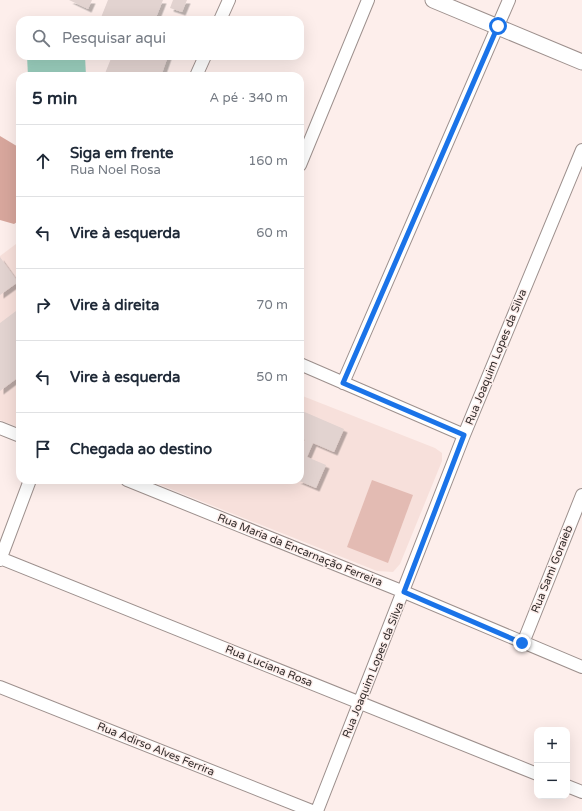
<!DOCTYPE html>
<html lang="pt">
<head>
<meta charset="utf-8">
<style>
  :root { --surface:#fff; --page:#f2f2f3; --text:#1f2937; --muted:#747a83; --line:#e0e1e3 }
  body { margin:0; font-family:"Varela Round",sans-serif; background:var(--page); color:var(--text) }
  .controls { position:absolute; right:12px; bottom:12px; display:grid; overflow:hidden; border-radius:8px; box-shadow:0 4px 16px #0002 }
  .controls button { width:36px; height:36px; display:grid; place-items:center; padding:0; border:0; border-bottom:1px solid var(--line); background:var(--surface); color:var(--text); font:20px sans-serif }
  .stop { position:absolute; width:12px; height:12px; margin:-9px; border:3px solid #1a73e8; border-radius:50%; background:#fff }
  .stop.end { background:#1a73e8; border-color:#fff; box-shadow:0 1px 4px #0008 }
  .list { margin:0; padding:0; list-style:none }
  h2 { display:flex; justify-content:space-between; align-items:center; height:52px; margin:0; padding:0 16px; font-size:17px }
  h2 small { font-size:13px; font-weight:400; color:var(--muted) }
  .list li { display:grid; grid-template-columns:26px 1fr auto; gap:12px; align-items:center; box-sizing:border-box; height:72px; padding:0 16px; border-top:1px solid var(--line) }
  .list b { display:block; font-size:15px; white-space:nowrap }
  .list p { margin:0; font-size:13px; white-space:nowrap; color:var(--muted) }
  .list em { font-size:13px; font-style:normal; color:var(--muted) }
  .icon { flex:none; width:22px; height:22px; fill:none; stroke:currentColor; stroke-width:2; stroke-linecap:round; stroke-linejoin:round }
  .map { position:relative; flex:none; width:582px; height:811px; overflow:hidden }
  .search { position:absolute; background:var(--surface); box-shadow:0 4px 16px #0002; left:16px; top:16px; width:288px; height:44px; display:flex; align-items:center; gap:10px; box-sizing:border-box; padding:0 14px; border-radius:12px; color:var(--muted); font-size:15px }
  .panel { position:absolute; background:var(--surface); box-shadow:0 4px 16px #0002; left:16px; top:72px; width:288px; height:412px; border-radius:12px }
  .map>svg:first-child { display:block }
  .built { fill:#f7e0db }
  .green { fill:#e3bbb3 }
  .forest { fill:#d7a69c }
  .water { fill:#9acebd }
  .building { fill:#e2d3d0; filter:url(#shadow) }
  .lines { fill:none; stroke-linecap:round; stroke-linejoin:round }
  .minor-casing { stroke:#9d908d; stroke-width:14 }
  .tertiary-casing { stroke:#9d908d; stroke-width:17 }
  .minor { stroke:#fff; stroke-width:12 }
  .tertiary { stroke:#fff; stroke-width:15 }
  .route { stroke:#1a73e8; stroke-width:5 }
  .labels { text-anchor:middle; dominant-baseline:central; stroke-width:3; stroke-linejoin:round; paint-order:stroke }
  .street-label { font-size:11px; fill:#322c2b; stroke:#fdeeeb }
</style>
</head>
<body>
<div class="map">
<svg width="582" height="811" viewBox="0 0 582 811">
  <defs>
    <filter id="shadow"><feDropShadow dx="3.5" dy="3.5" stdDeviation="0" flood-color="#0004"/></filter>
  </defs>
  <rect width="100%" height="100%" fill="#fdeeeb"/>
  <path class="built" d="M20 241V428L0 420V256Z
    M300 395 435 448 442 453V461L400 564 393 572 377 571 148 480H300Z"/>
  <path class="green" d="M372 480 413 495 388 563 347 547Z"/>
  <path class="forest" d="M0 136 20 148V220L14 224 0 220Z"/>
  <path class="water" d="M27 56H85L86 76H28Z"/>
  <path class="building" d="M69 0H92L88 9Z
    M108 0H163L155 20H100Z
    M173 0H187L182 12 170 8Z
    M112 56H168L161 76H104Z
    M0 257 18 282 0 295Z
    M20 308V376L0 391V323Z
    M300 410 344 429 334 452 313 443 307 457 326 465 316 488 297 480H300V450L305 440 300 437Z"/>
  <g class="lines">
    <defs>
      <path id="minor" d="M220 20 229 0
        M196 76 205 56
        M300 165 368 0
        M300 364 464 435
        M343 383 509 0
        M0 428 20 436
        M127 480 404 592 582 667
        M0 558 537 774
        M0 560 30 480
        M523 643 582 495
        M0 687 312 811
        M567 786 582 792
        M317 811 464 435 582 150"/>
      <path id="tertiary" d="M433 0 582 62"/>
    </defs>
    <use href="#minor" class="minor-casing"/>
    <use href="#tertiary" class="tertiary-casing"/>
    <use href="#minor" class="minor"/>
    <use href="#tertiary" class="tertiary"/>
  </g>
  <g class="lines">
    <path class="route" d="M498 26 343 383 464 435 404 592 522 643"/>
  </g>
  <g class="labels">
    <g class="street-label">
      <text transform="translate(496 357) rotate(-68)">Rua Joaquim Lopes da Silva</text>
      <text transform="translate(300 550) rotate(22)">Rua Maria da Encarnação Ferreira</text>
      <text transform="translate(552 569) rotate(-68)">Rua Sami Goraieb</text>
      <text transform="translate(269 666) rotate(22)">Rua Luciana Rosa</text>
      <text transform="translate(373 670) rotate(-68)">Rua Joaquim Lopes da Silva</text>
      <text transform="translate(156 749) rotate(22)">Rua Adirso Alves Ferrira</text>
    </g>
  </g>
</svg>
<div class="controls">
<button>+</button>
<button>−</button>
</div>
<div class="stop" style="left:498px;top:26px"></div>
<div class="stop end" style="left:522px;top:643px"></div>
<div class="search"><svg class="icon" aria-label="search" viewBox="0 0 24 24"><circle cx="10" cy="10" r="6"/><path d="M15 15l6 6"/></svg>Pesquisar aqui</div>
<section class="panel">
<h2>5 min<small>A pé · 340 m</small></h2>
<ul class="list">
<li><svg class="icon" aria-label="ahead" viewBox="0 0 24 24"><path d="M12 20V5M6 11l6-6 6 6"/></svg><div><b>Siga em frente</b><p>Rua Noel Rosa</p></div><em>160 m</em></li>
<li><svg class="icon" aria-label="left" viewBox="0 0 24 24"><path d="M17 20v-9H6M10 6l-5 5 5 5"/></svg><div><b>Vire à esquerda</b></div><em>60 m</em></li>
<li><svg class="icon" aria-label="right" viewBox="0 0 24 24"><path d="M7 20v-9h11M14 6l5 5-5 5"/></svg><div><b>Vire à direita</b></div><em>70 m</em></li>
<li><svg class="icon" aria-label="left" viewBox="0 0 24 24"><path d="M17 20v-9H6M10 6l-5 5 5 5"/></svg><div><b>Vire à esquerda</b></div><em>50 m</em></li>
<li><svg class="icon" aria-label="arrive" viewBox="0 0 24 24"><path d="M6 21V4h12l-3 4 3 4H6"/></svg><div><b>Chegada ao destino</b></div></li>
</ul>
</section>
</div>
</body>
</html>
